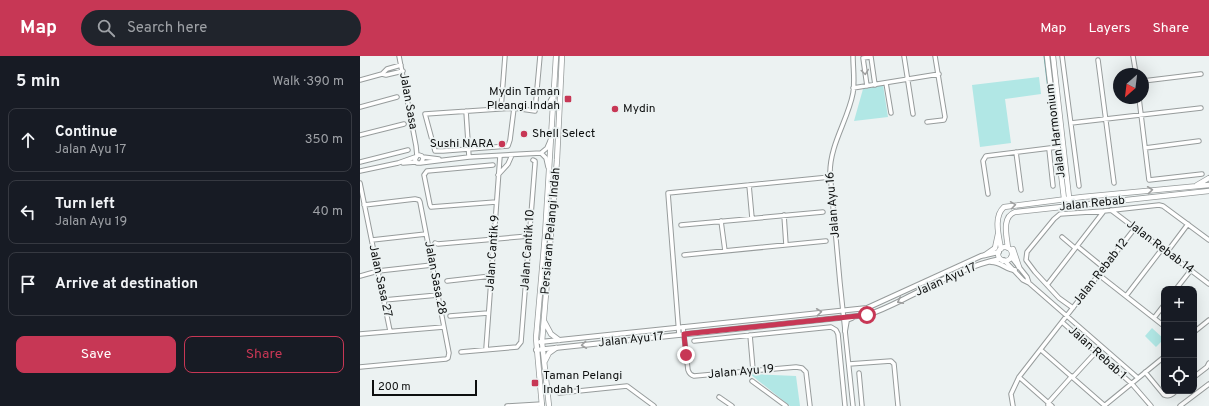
<!DOCTYPE html>
<html lang="en">
<head>
<meta charset="utf-8">
<style>
  :root { --surface:#171b24; --page:#20242c; --text:#f1f3f6; --muted:#9ea1a6; --line:#363941; --accent:#c73755 }
  body { margin:0; font-family:Overpass,sans-serif; background:var(--page); color:var(--text) }
  .controls { position:absolute; right:12px; bottom:12px; display:grid; overflow:hidden; border-radius:8px; box-shadow:0 4px 16px #0002 }
  .controls button { width:36px; height:36px; display:grid; place-items:center; padding:0; border:0; border-bottom:1px solid var(--line); background:var(--surface); color:var(--text); font:20px sans-serif }
  .compass { position:absolute; left:753px; top:12px; width:36px; height:36px; border-radius:50%; background:var(--surface); box-shadow:0 4px 16px #0002; rotate:208deg }
  .scale { position:absolute; left:12px; bottom:10px; width:105px; box-sizing:border-box; padding-left:4px; border:2px solid #0d0f0f; border-top:0; font-size:11px; line-height:14px; white-space:nowrap; color:#0d0f0f; -webkit-text-stroke:3px #ecf2f2; paint-order:stroke }
  .stop { position:absolute; width:12px; height:12px; margin:-9px; border:3px solid #c73755; border-radius:50%; background:#fff }
  .stop.end { background:#c73755; border-color:#fff; box-shadow:0 1px 4px #0008 }
  .list { margin:0; padding:0; list-style:none }
  h2 { display:flex; justify-content:space-between; align-items:center; height:52px; margin:0; padding:0 16px; font-size:17px }
  h2 small { font-size:13px; font-weight:400; color:var(--muted) }
  .list li { display:grid; grid-template-columns:26px 1fr auto; gap:12px; align-items:center; box-sizing:border-box; height:64px; margin:0 8px 8px; padding:0 8px; border:1px solid var(--line); border-radius:8px }
  .list b { display:block; font-size:15px; white-space:nowrap }
  .list p { margin:0; font-size:13px; white-space:nowrap; color:var(--muted) }
  .list em { font-size:13px; font-style:normal; color:var(--muted) }
  .actions { display:flex; gap:8px; padding:12px 16px }
  .actions a { flex:1; padding:9px 0; border:1px solid var(--accent); border-radius:8px; text-align:center; font-size:14px; color:var(--accent) }
  .actions .main { background:var(--accent); color:#fff }
  .icon { flex:none; width:22px; height:22px; fill:none; stroke:currentColor; stroke-width:2; stroke-linecap:round; stroke-linejoin:round }
  .map { position:relative; flex:none; width:849px; height:350px; overflow:hidden }
  header { display:flex; align-items:center; gap:24px; box-sizing:border-box; height:56px; padding:0 20px; background:var(--accent); color:#fff }
  header strong { font-size:19px }
  nav { display:flex; gap:22px; margin-inline-start:auto; font-size:14px }
  .search { width:280px; height:36px; background:var(--page); display:flex; align-items:center; gap:10px; box-sizing:border-box; padding:0 14px; border-radius:22px; color:var(--muted); font-size:15px }
  main { display:flex }
  aside { flex:1; background:var(--surface) }
  .map>svg:first-child { display:block }
  .green { fill:#b1e7e5 }
  .lines { fill:none; stroke-linecap:round; stroke-linejoin:round }
  .stream { stroke:#69a5a3; stroke-width:1 }
  .minor-casing { stroke:#979c9c; stroke-width:5.5 }
  .tertiary-casing { stroke:#979c9c; stroke-width:6 }
  .secondary-casing { stroke:#979c9c; stroke-width:6 }
  .minor { stroke:#fff; stroke-width:3.5 }
  .tertiary { stroke:#fff; stroke-width:4 }
  .secondary { stroke:#fff; stroke-width:4.5 }
  .oneway { stroke:#9e9f9f }
  .route { stroke:#c73755; stroke-width:5 }
  .poi-dot { fill:#c73755; stroke:#ecf2f2; stroke-width:1.5 }
  .labels { text-anchor:middle; dominant-baseline:central; stroke-width:3.5; stroke-linejoin:round; paint-order:stroke }
  .poi-label { font-size:12px; fill:#0d0f0f; stroke:#ecf2f2; text-anchor:start }
  .street-label { font-size:12px; fill:#0d0f0f; stroke:#ecf2f2 }
</style>
</head>
<body>
<header>
<strong>Map</strong>
<div class="search"><svg class="icon" aria-label="search" viewBox="0 0 24 24"><circle cx="10" cy="10" r="6"/><path d="M15 15l6 6"/></svg>Search here</div>
<nav><a>Map</a><a>Layers</a><a>Share</a></nav>
</header>
<main>
<aside>
<h2>5 min<small>Walk · 390 m</small></h2>
<ul class="list">
<li><svg class="icon" aria-label="ahead" viewBox="0 0 24 24"><path d="M12 20V5M6 11l6-6 6 6"/></svg><div><b>Continue</b><p>Jalan Ayu 17</p></div><em>350 m</em></li>
<li><svg class="icon" aria-label="left" viewBox="0 0 24 24"><path d="M17 20v-9H6M10 6l-5 5 5 5"/></svg><div><b>Turn left</b><p>Jalan Ayu 19</p></div><em>40 m</em></li>
<li><svg class="icon" aria-label="arrive" viewBox="0 0 24 24"><path d="M6 21V4h12l-3 4 3 4H6"/></svg><div><b>Arrive at destination</b></div></li>
</ul>
<div class="actions"><a class="main">Save</a><a>Share</a></div>
</aside>
<div class="map">
<svg width="849" height="350" viewBox="0 0 849 350">
  <rect width="100%" height="100%" fill="#ecf2f2"/>
  <path class="green" d="M679 21 681 38 645 43 651 87 620 91 612 29Z
    M523 29 528 61 494 65 503 33Z
    M792 272 804 283 796 291 785 280Z
    M390 318 436 320 440 350H430Z"/>
  <g class="lines">
    <path class="stream" d="M684 0 690 50"/>
    <defs>
      <path id="minor" d="M39 0 56 90 57 100 55 104 57 107H61L63 103 62 100 59 99 57 100
        M544 0 553 58
        M702 0 719 130
        M773 0 776 18
        M738 4 754 127
        M22 18 27 13 41 9
        M0 24 22 18 26 19 43 15
        M783 25 841 18
        M526 27 531 57
        M507 30 503 2 511 1 515 29
        M493 32 579 18
        M779 42 789 124 842 118
        M0 51 37 41
        M175 51 188 49 193 40
        M154 52 150 84 148 90 83 95H75L65 58 154 52 175 55 180 0
        M141 53 145 0
        M106 55 109 101
        M567 66 584 64 585 61 575 0
        M711 67 841 52
        M0 79 44 68
        M785 92 839 85
        M689 93 693 130
        M656 96 661 134
        M181 97 186 102 188 111
        M63 101 79 103
        M0 106 48 94
        M43 107 56 106
        M60 107 109 101 181 97 187 92 190 85
        M133 109 67 115 64 119 70 149 71 151 136 146
        M0 115 38 107 55 101
        M138 119 148 108 152 99
        M0 127 30 275
        M389 129 392 162
        M628 138 623 105 626 100 698 91
        M751 154 849 228
        M424 159 426 189
        M361 165 365 195
        M321 169 463 156
        M702 181 715 192
        M12 184 66 178
        M75 187 78 188 169 180
        M717 190 744 212
        M807 196 828 168
        M324 199 466 185
        M651 201 667 221 669 227
        M644 204 663 224 669 227 778 322
        M739 219 804 270
        M0 220 18 215 72 209
        M87 225 131 220
        M687 229 744 155
        M816 233 831 214
        M766 240 802 193
        M24 244 78 239
        M713 252 699 242 675 216 666 204 667 196 694 163 700 158 744 155 799 149 803 150 849 184
        M90 260 128 257
        M794 262 804 249
        M702 266 772 328 791 350
        M323 271 328 314C329 317 330 319 334 320L436 311 442 312 446 316 450 350
        M834 276 849 264
        M0 278 84 271
        M319 279 308 137 470 121
        M390 279 393 314
        M334 285 471 271 476 274 478 278 485 350
        M126 293 140 100
        M681 294 744 349
        M101 296 157 291 161 286 175 108V105L173 104
        M489 308 531 305 534 308 538 350
        M0 311 86 303 88 302 89 297 60 146 59 144 55 143 4 149
        M785 316 804 339C809 341 812 339 816 335
        M499 317 502 350
        M659 321 692 350
        M713 321 736 296
        M834 321 847 311 849 307
        M392 325 426 350
        M199 337 267 330 294 350
        M359 341 372 350
        M688 349V347L712 320
        M147 350 182 348
        M493 350 480 227 470 117C470 88 488 64 493 37 495 25 493 12 493 0
        M653 350 651 338 659 321 775 172
        M744 350 804 301
        M820 350 849 328"/>
      <path id="tertiary" d="M631 206C642 206 646 214 655 214
        M485 275 487 264 492 262
        M180 286 507 252 621 200 639 196
        M176 294 507 259C520 255 532 249 544 243 574 228 608 209 640 203"/>
      <path id="secondary" d="M687 0 705 151
        M693 0 710 150
        M837 129 849 122
        M638 198a7 7 0 1 1 14 0a7 7 0 1 1-14 0Z
        M648 192C647 181 641 161 655 156L849 135
        M641 193C639 180 633 161 644 151L722 141 849 129
        M653 193 659 211
        M625 199 635 192 638 178
        M184 265 191 278 199 284
        M185 305 189 297 196 292
        M182 350 176 282 185 179 196 0
        M189 350 182 286 197 104 202 0"/>
    </defs>
    <use href="#minor" class="minor-casing"/>
    <use href="#tertiary" class="tertiary-casing"/>
    <use href="#secondary" class="secondary-casing"/>
    <use href="#minor" class="minor"/>
    <use href="#tertiary" class="tertiary"/>
    <use href="#secondary" class="secondary"/>
  </g>
  <defs><path id="oneway-chevron" d="M-2-3.5L2.5 0L-2 3.5" fill="none" stroke-width="1.6" stroke-linecap="round" stroke-linejoin="round"/></defs>
  <g class="oneway">
    <use href="#oneway-chevron" transform="translate(505 16) rotate(82)"/>
    <use href="#oneway-chevron" transform="translate(790 134) rotate(-6)"/>
    <use href="#oneway-chevron" transform="translate(653 149) rotate(-8)"/>
    <use href="#oneway-chevron" transform="translate(540 245) rotate(154)"/>
    <use href="#oneway-chevron" transform="translate(459 256) rotate(-6)"/>
    <use href="#oneway-chevron" transform="translate(224 289) rotate(174)"/>
  </g>
  <g class="lines">
    <path class="route" d="M326 299 324 278 507 259"/>
  </g>
  <g class="poi-dot">
    <rect x="204" y="39" width="8" height="8" rx="2"/>
    <circle cx="255" cy="53" r="4"/>
    <circle cx="164" cy="78" r="4"/>
    <circle cx="142" cy="88" r="4"/>
    <rect x="171" y="323" width="8" height="8" rx="2"/>
  </g>
  <g class="labels">
    <g class="poi-label">
      <text x="200" y="36" text-anchor="end">Mydin Taman<tspan x="200" dy="14">Pleangi Indah</tspan></text>
      <text x="263" y="53">Mydin</text>
      <text x="172" y="78">Shell Select</text>
      <text x="134" y="88" text-anchor="end">Sushi NARA</text>
      <text x="183" y="320">Taman Pelangi<tspan x="183" dy="14">Indah 1</tspan></text>
    </g>
    <g class="street-label">
      <text transform="translate(48 45) rotate(80)">Jalan Sasa</text>
      <text transform="translate(696 75) rotate(-97)">Jalan Harmonium</text>
      <text transform="translate(732 148) rotate(-6)">Jalan Rebab</text>
      <text transform="translate(473 149) rotate(-95)">Jalan Ayu 16</text>
      <text transform="translate(191 175) rotate(-85)">Persiaran Pelangi Indah</text>
      <text transform="translate(800 191) rotate(37)">Jalan Rebab 14</text>
      <text transform="translate(168 194) rotate(-86)">Jalan Cantik 10</text>
      <text transform="translate(133 197) rotate(-86)">Jalan Cantik 9</text>
      <text transform="translate(741 216) rotate(-52)">Jalan Rebab 12</text>
      <text transform="translate(75 222) rotate(79)">Jalan Sasa 28</text>
      <text transform="translate(586 224) rotate(-24)">Jalan Ayu 17</text>
      <text transform="translate(20 225) rotate(78)">Jalan Sasa 27</text>
      <text transform="translate(271 284) rotate(-6)">Jalan Ayu 17</text>
      <text transform="translate(737 297) rotate(42)">Jalan Rebab 1</text>
      <text transform="translate(381 316) rotate(-5)">Jalan Ayu 19</text>
    </g>
  </g>
</svg>
<div class="controls">
<button>+</button>
<button>−</button>
<button><svg class="icon" aria-label="locate" viewBox="0 0 24 24"><circle cx="12" cy="12" r="6"/><path d="M12 2v4M12 18v4M2 12h4M18 12h4"/></svg></button>
</div>
<svg class="compass" viewBox="-18 -18 36 36"><path d="M0-13l5 13h-10z" fill="#e53935"/><path d="M0 13l5-13h-10z" fill="#9ea1a6"/></svg>
<div class="scale">200 m</div>
<div class="stop" style="left:507px;top:259px"></div>
<div class="stop end" style="left:326px;top:299px"></div>
</div>
</main>
</body>
</html>
